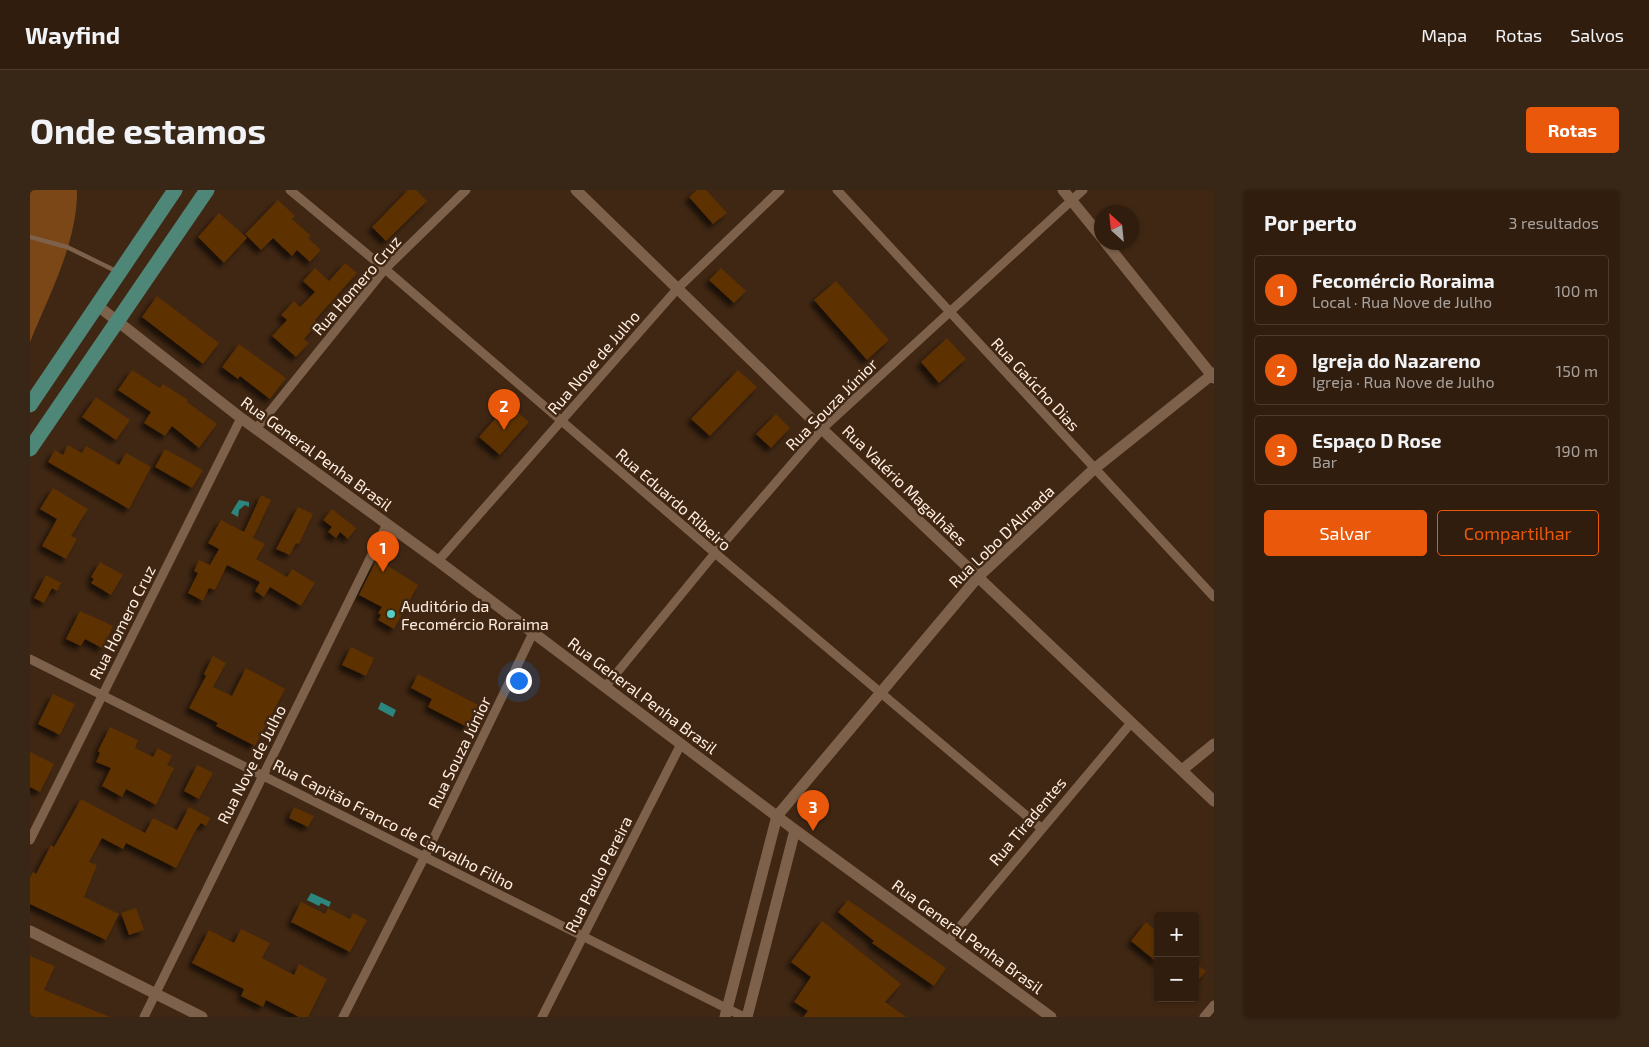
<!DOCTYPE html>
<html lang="pt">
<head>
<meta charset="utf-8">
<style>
  :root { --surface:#301d0e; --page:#382617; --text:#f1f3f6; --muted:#a8a29e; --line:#4b3b2e; --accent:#ea580c }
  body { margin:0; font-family:"Exo 2",sans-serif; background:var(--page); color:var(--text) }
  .controls { position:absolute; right:15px; bottom:15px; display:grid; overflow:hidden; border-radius:5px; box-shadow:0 1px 4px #0004 }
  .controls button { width:45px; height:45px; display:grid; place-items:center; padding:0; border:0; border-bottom:1px solid var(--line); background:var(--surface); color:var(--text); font:25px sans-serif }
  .compass { position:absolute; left:1064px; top:15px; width:45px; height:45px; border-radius:50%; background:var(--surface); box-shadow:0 1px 4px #0004; rotate:333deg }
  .you { position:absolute; left:488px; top:490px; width:18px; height:18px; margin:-12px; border:4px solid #fff; border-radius:50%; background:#1a73e8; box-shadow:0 0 0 8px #1a73e833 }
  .badge { display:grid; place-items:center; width:32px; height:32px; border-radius:50%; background:var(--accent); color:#fff; font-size:16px; font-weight:700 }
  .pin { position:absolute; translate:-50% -41px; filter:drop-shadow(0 1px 2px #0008) }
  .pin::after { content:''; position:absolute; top:26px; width:18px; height:15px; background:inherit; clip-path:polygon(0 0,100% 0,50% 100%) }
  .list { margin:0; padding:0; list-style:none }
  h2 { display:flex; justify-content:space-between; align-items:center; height:65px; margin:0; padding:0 20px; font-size:21px }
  h2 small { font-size:16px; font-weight:400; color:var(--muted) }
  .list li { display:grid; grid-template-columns:32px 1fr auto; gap:15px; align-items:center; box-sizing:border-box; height:70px; margin:0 10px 10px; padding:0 10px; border:1px solid var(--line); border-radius:5px }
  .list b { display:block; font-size:19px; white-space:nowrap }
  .list p { margin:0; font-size:16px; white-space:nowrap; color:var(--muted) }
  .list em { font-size:16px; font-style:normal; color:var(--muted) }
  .actions { display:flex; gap:10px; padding:15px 20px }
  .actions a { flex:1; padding:11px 0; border:1px solid var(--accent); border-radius:5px; text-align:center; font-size:18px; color:var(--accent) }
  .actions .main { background:var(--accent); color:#fff }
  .map { position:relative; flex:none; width:1184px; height:827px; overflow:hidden; border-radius:5px }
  header { display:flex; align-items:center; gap:30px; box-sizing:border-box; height:70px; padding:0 25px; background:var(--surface); border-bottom:1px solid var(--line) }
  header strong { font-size:24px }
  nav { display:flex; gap:28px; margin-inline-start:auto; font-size:18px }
  .intro { display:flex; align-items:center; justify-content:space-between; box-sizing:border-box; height:120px; padding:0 30px }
  h1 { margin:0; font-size:35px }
  .button { padding:12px 22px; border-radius:5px; background:var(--accent); color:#fff; font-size:18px; font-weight:700 }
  main { display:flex; gap:30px; padding:0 30px }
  aside { flex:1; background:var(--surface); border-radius:5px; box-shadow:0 1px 4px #0004 }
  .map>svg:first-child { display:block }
  .green { fill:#7c4716 }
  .water { fill:#2c867e }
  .building { fill:#5d3001; filter:url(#shadow) }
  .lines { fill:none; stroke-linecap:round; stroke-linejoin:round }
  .service { stroke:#7d614b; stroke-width:4.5 }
  .minor { stroke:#7d614b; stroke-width:9 }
  .tertiary { stroke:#7d614b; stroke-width:11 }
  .primary { stroke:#4e8677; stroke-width:15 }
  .poi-dot { fill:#56cec2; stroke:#402713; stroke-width:2 }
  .labels { text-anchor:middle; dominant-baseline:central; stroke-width:5; stroke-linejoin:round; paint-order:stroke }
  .street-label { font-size:16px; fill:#ffeee1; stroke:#402713 }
  .poi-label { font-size:16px; fill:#ffeee1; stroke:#402713; text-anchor:start }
</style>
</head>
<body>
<header>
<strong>Wayfind</strong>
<nav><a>Mapa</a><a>Rotas</a><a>Salvos</a></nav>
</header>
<div class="intro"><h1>Onde estamos</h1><a class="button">Rotas</a></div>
<main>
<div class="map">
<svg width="1184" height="827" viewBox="0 0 1184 827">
  <defs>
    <filter id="shadow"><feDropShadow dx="-4.5" dy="4.5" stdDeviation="2.5" flood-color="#0009"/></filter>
  </defs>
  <rect width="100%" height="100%" fill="#402713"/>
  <path class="green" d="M0 0H47C48 51 19 105 0 152Z"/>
  <path class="water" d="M209 310 219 312V317L215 315 209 320 208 327 201 323Z
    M351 512 366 520 363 527 348 519Z
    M281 703 301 712 299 717 291 713 289 716 277 710Z"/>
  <path class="building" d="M378 0H386L397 11 356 51 342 37Z
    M667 0H676L697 23 683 34 659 7Z
    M248 10 265 26 262 29 281 46 278 48 291 60 280 72 267 60 262 66 243 48 231 60 215 44Z
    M189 23 217 48 194 73 168 47Z
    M315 73 327 83 285 130 288 133 274 149 279 153 266 167 242 146 257 130 251 125 264 111 270 117 285 102 273 91 285 78 299 91Z
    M691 78 716 101 704 113 679 90Z
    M806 91 859 150 837 170 784 110Z
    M127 106 189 153 173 174 112 127Z
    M917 148 936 169 909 193 891 172Z
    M209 154 256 188 240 209 210 186 208 189 192 177Z
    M102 180 130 198 133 194 158 210 157 212 187 234 169 258 142 236 135 246 114 233 121 222 88 200Z
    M708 180 727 197 680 246 661 229Z
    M66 207 100 230 86 250 52 227Z
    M478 214 499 232 470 265 449 247Z
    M746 224 760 238 741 258 726 244Z
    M38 255 52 263 56 256 89 275 96 263 121 277 99 319 18 272 25 260 33 265Z
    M135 259 173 280 162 298 125 277Z
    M23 298 58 319 41 346 47 349 36 369 12 356 27 329 10 319Z
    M231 305 241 310 223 348 235 354 226 369 257 387 262 379 285 393 271 416 240 397 234 407 225 401 230 392 197 375 185 400 179 398 173 411 158 403 168 383 164 381 169 370 180 375 189 359 178 353 191 330 214 342Z
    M268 317 283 324 269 354 266 353 260 365 246 359Z
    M302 319 326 338 318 349 310 342 306 348 298 342 302 337 293 330Z
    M347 369 388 395 364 439 348 430 351 425 348 423 352 417 329 405Z
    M70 372 93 385 81 405 61 393 64 389 61 387Z
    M16 385 31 393 27 401 22 398 14 413 4 408Z
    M50 421 83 436 72 458 55 449 51 456 36 449Z
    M321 457 344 468 336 486 312 475Z
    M183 466 196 473 183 497 202 506 216 478 255 499 225 556 186 536 188 533 159 518 176 486 174 484Z
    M388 484 448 515 437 537 398 517 402 509 381 498Z
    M23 504 45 514 30 545 8 534Z
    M80 537 108 550 105 558 123 567 128 558 142 566 137 575 144 578 126 615 96 599 92 607 72 596 81 578 66 572 70 563 68 561Z
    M0 562 24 574 10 602 0 597Z
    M167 575 183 583 169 609 154 601Z
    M51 609 115 643 123 628 147 640 159 617 180 628 176 636 171 633 167 638 146 678 96 653 93 659 72 648 59 672 67 675 54 707 89 724 76 750 0 714V687L3 682 6 684 21 655 24 657Z
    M264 617 284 626 278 637 259 628Z
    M818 710 916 778 904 796 842 753 844 751 808 722Z
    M271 712 295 724 298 718 320 729 323 723 337 730 320 762 261 732Z
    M106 718 114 740 99 745 91 723Z
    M792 731 871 794 855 812 876 827H773L778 821 764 812 781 787 761 772Z
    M1116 732 1128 742V773L1101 751Z
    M211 739 240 753 232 768 264 785 269 774 297 789 278 827H269L236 810 233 817 211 806 214 799 162 773 179 740 204 753Z
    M0 766 25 776 14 800 80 827H0Z
    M1165 773 1176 781 1165 794Z"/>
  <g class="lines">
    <path class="service" d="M0 47 37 57 86 81"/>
    <path class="minor" d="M260 0 355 79 685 363 1011 638
      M807 0 1184 407
      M226 239 355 79 436 0
      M408 371 648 98 750 0
      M0 469 714 827
      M576 496 685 363 792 239 1053 0
      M0 650 211 228
      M918 751 1101 533
      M114 827 357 334
      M313 827 395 666 503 443
      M512 827 651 554
      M1174 827 1184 815"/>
    <path class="tertiary" d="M546 0 792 239 1184 611
      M1033 0 1072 48
      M1075 52 1184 188
      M68 116 211 228 408 371 765 640 1021 827
      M1152 580 1184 554
      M0 741 172 827
      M695 827 747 626 948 387 1064 279 1184 183
      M717 827 765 640"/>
    <path class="primary" d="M0 215 145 0
      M0 259 177 0"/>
  </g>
  <circle class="poi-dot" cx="361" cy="424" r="5"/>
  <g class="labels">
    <g class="street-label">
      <text transform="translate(326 95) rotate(-49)">Rua Homero Cruz</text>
      <text transform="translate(563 172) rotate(-49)">Rua Nove de Julho</text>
      <text transform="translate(1006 194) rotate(47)">Rua Gaúcho Dias</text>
      <text transform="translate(801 214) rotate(-45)">Rua Souza Júnior</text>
      <text transform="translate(287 263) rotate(36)">Rua General Penha Brasil</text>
      <text transform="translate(875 295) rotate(44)">Rua Valério Magalhães</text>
      <text transform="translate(644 309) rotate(41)">Rua Eduardo Ribeiro</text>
      <text transform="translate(971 346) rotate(-44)">Rua Lobo D'Almada</text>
      <text transform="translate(92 432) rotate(-63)">Rua Homero Cruz</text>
      <text transform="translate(613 505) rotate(37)">Rua General Penha Brasil</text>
      <text transform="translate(429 562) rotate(-64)">Rua Souza Júnior</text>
      <text transform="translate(221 574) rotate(-63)">Rua Nove de Julho</text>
      <text transform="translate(997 631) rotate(-50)">Rua Tiradentes</text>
      <text transform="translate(364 634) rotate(27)">Rua Capitão Franco de Carvalho Filho</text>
      <text transform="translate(568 684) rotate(-63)">Rua Paulo Pereira</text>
      <text transform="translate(938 746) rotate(36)">Rua General Penha Brasil</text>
    </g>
    <g class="poi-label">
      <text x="371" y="415">Auditório da<tspan x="371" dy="18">Fecomércio Roraima</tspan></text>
    </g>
  </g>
</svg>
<div class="controls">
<button>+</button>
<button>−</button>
</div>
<svg class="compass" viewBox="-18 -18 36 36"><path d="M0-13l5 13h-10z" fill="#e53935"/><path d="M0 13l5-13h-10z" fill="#a8a29e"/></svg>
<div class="you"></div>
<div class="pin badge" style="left:353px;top:382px">1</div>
<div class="pin badge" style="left:474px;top:240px">2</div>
<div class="pin badge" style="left:783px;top:641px">3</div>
</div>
<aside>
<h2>Por perto<small>3 resultados</small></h2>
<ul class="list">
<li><span class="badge">1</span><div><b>Fecomércio Roraima</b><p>Local · Rua Nove de Julho</p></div><em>100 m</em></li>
<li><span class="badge">2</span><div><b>Igreja do Nazareno</b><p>Igreja · Rua Nove de Julho</p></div><em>150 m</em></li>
<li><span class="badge">3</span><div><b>Espaço D Rose</b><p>Bar</p></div><em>190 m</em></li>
</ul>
<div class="actions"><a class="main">Salvar</a><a>Compartilhar</a></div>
</aside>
</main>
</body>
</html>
